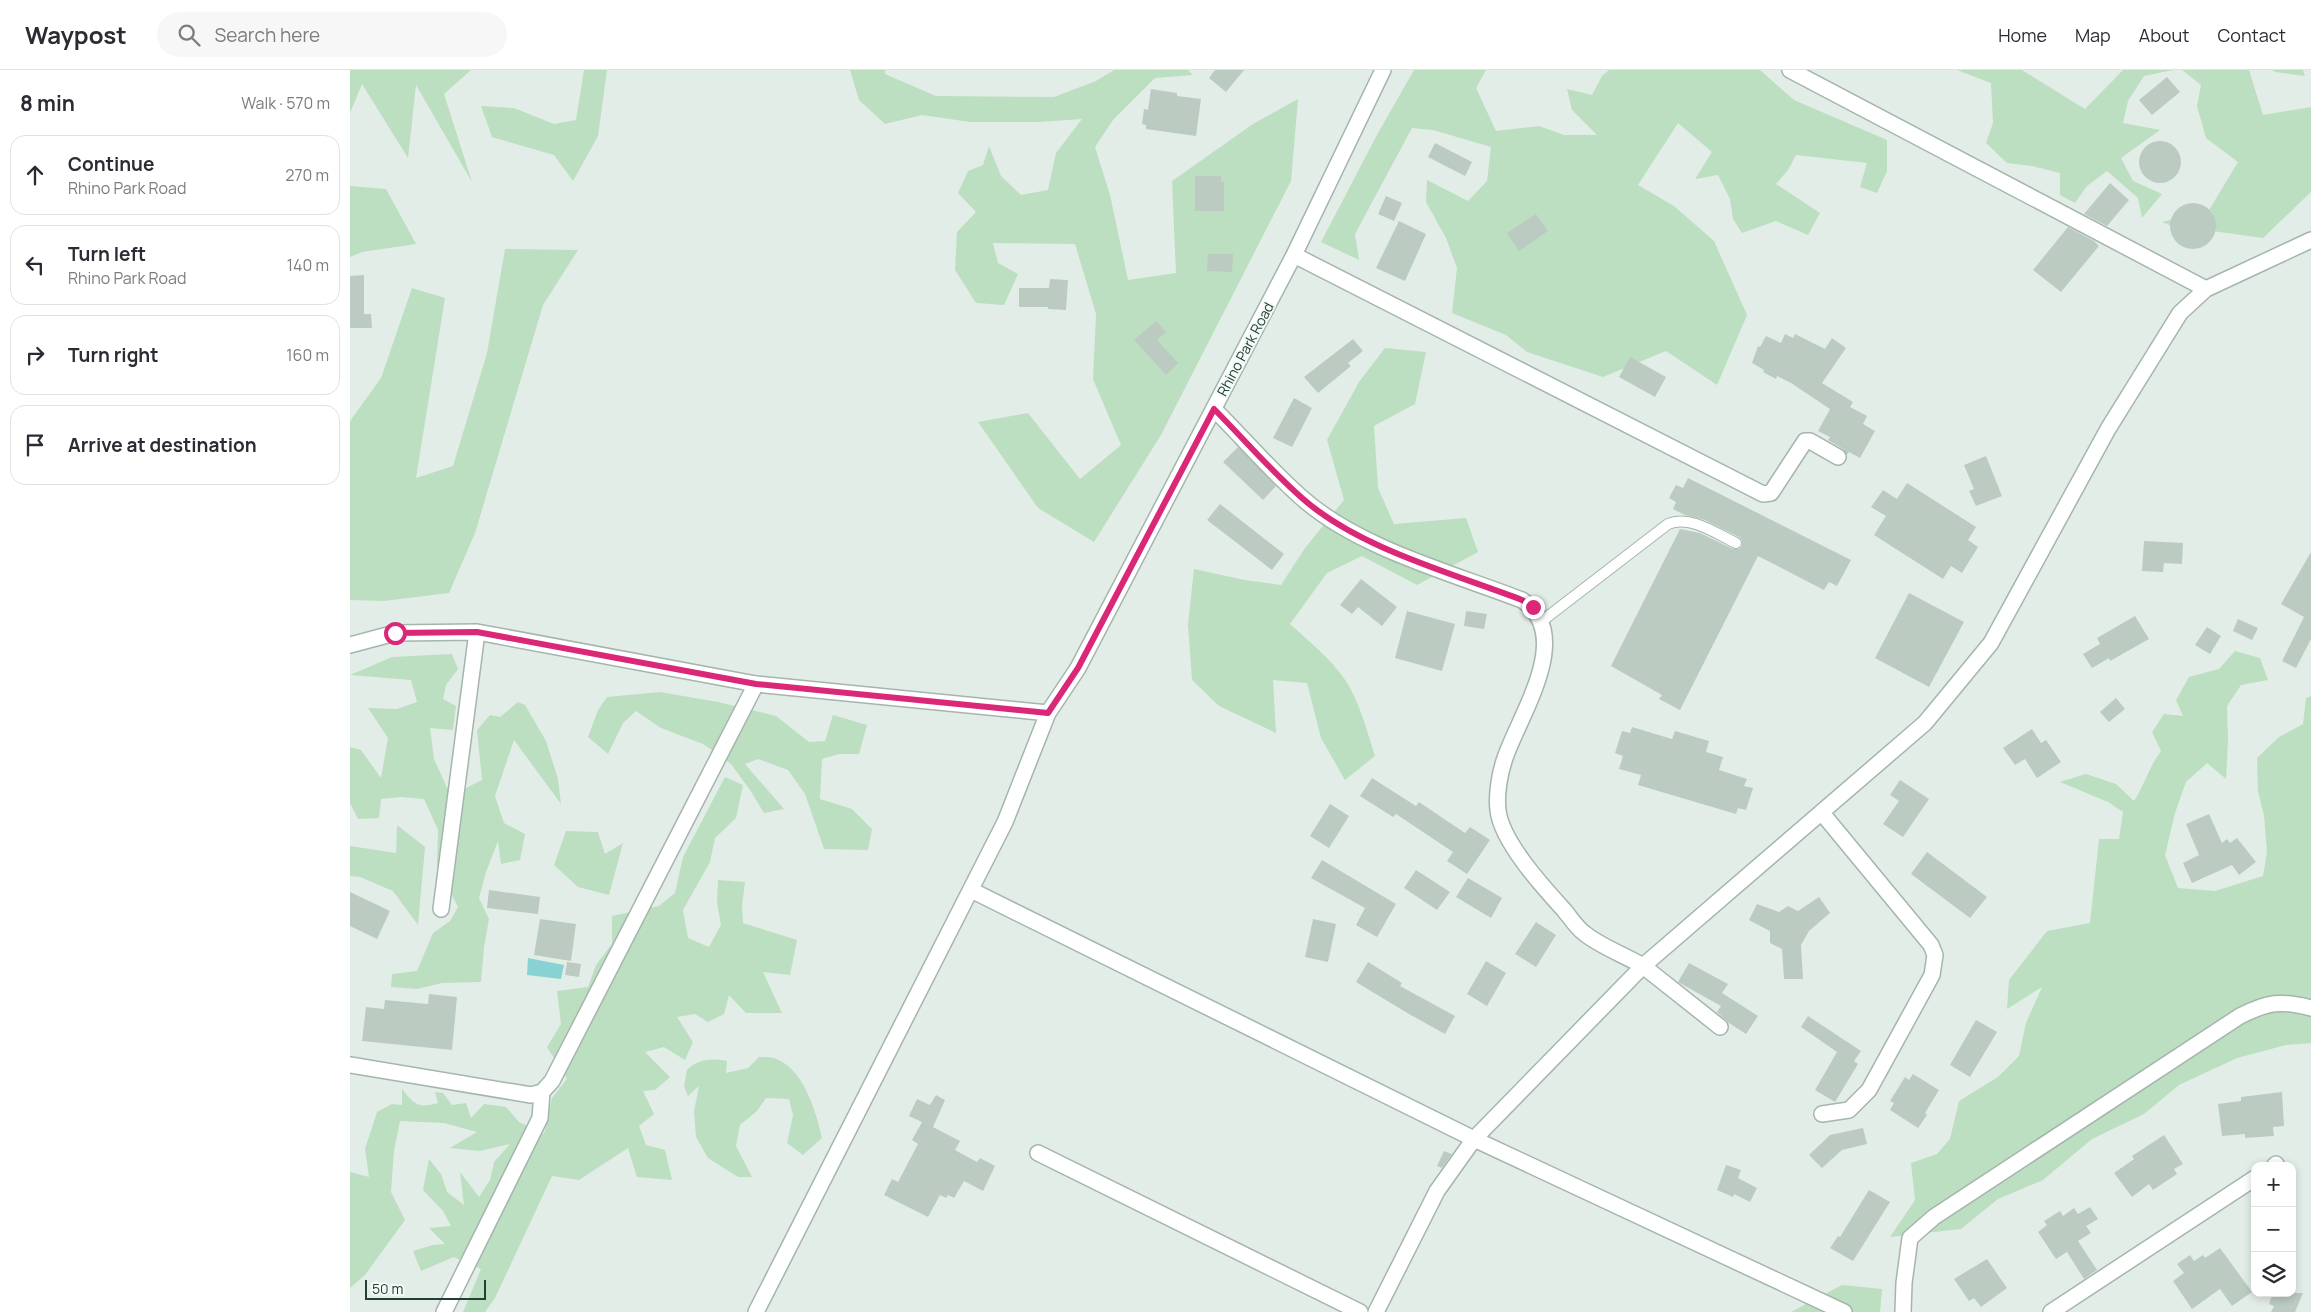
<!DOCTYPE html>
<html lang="en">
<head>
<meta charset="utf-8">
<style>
  :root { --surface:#fff; --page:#f7f7f7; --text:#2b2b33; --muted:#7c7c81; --line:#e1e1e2 }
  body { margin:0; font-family:Manrope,sans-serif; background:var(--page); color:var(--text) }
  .controls { position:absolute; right:15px; bottom:15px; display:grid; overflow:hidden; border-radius:10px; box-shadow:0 2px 8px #0003 }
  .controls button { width:45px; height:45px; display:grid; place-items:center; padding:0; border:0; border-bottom:1px solid var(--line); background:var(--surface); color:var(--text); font:25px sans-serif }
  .scale { position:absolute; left:15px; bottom:12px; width:121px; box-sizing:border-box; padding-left:5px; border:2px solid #223f33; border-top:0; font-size:14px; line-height:18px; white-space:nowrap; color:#223f33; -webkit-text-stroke:4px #f3f9f6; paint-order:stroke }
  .stop { position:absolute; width:15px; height:15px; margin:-11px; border:4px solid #db2777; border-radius:50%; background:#fff }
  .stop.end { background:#db2777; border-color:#fff; box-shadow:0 1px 5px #0008 }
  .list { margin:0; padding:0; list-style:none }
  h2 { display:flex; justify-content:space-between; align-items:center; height:65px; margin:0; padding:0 20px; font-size:21px }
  h2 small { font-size:16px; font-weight:400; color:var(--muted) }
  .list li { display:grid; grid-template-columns:32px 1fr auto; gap:15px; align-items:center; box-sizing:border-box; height:80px; margin:0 10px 10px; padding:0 10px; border:1px solid var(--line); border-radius:15px }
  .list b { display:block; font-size:19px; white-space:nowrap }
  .list p { margin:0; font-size:16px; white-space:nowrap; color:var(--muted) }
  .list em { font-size:16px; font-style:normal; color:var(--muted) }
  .icon { flex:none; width:28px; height:28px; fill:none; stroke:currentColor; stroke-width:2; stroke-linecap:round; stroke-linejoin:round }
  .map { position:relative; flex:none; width:1961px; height:1242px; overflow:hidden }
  header { display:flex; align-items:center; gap:30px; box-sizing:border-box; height:70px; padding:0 25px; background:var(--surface); border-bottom:1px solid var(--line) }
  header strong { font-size:24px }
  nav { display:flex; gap:28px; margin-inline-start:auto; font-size:18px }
  .search { width:350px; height:45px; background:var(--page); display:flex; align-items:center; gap:12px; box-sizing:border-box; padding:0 18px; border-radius:28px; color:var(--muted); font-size:19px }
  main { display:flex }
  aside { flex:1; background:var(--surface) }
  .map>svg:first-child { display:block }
  .green { fill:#bbdfc0 }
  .water { fill:#89d2d4 }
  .building { fill:#bbcbc2 }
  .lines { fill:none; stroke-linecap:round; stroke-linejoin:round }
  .service-casing { stroke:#a5b5ad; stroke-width:12 }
  .minor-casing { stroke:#a5b5ad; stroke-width:18 }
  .service { stroke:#fff; stroke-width:10 }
  .minor { stroke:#fff; stroke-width:15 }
  .route { stroke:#db2777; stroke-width:6 }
  .labels { text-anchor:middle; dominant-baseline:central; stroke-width:4; stroke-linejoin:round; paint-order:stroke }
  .street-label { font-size:14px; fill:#223f33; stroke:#f3f9f6 }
</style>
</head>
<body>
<header>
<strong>Waypost</strong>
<div class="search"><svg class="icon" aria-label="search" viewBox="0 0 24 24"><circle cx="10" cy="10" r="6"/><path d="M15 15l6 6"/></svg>Search here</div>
<nav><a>Home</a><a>Map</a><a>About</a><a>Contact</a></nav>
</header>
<main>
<aside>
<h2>8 min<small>Walk · 570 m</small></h2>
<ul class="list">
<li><svg class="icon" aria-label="ahead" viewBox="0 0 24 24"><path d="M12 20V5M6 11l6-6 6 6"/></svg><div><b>Continue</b><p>Rhino Park Road</p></div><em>270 m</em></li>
<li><svg class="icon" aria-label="left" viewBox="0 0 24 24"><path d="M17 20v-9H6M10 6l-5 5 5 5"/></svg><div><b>Turn left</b><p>Rhino Park Road</p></div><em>140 m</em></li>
<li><svg class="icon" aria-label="right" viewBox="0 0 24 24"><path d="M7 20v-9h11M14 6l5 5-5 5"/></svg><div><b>Turn right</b></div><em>160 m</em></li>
<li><svg class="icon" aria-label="arrive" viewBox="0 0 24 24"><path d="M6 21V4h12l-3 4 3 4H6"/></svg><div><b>Arrive at destination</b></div></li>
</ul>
</aside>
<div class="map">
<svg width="1961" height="1242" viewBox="0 0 1961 1242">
  <rect width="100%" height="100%" fill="#e3ede7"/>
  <path class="green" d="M0 0H121L94 24 122 112 66 15 58 88 12 14 0 43Z
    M234 0H257L248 66 223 111 204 85 142 67 131 36 164 38 204 54 226 50Z
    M500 0H535V4L586 26 704 27 746 11 764 0H838L843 5 805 8 763 50 745 77 760 125 778 210 826 203 822 111 903 54 948 29 941 111 811 365 744 472 688 438 628 352 678 343 730 409 771 375 743 309 746 244 725 174 643 173 648 193 668 204 654 235 626 233 605 200 607 162 626 142 608 123 618 101 633 95 639 76 651 106 671 125 698 120 706 83 732 49 689 52H620L572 45 535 54 509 30Z
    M1064 0H1136L1126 18 1146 61 1189 56 1214 65H1247L1222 40 1217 19 1242 25 1252 6 1259 0H1410L1444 30 1537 70V101L1527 123 1510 117 1517 93 1446 85 1438 100 1426 114 1470 143 1458 165 1426 151 1392 163 1383 149 1380 129 1368 105 1345 109 1362 82 1328 53 1288 115 1324 136 1364 171 1397 245 1367 315 1316 281 1253 307 1177 282 1156 265 1102 243 1107 198 1096 168 1076 132 1077 110 1118 131 1137 111 1141 77 1083 60 1062 58 1005 164 1009 190 971 172 1028 63Z
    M1607 0H1672L1735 39 1773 0H1823L1794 6 1778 31 1773 53 1810 60 1771 88 1783 111 1812 124 1792 148 1788 128 1757 101 1737 116 1725 133 1710 125V103L1682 96 1657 93 1636 73 1643 53 1641 13Z
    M1832 0H1899L1913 45 1961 37V122L1913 168 1819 155 1812 152 1859 140 1888 92 1856 68 1847 36 1851 15Z
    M1922 0H1953L1955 6 1925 2Z
    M0 116 36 119 66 174 12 182 0 187Z
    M155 179 228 180 193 235 125 463 99 523 34 531 0 530V351L31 308 62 218 95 228 66 408 103 396 137 283Z
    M1035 278 1076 282 1065 334 1024 356 1028 418 1044 454 1116 448 1128 482 1067 515 1012 486 977 503 940 554C960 572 981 589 996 611 1010 633 1017 662 1025 686L995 710 971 668 957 613 923 610 926 663 869 636 842 610 838 554 844 499 895 510 931 515 955 478 994 430 977 370 1009 312Z
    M1885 581 1910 588 1918 610 1891 615 1877 636 1878 672 1876 709 1857 693 1836 712 1825 743 1815 785 1828 818 1865 821 1913 806 1917 782 1914 746 1908 721 1907 688 1929 667 1953 654 1956 628 1961 626V973L1936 975 1887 988 1829 1015 1794 1044 1742 1069 1693 1110 1648 1129 1611 1159 1540 1167 1565 1130 1561 1093 1587 1084 1600 1069 1609 1031 1648 1007 1669 986 1676 953 1692 917 1657 939 1659 910 1697 861 1740 853 1749 769H1769L1773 742 1758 732 1710 712 1736 704 1766 714 1784 731C1795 714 1799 697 1811 681L1802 662 1814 644 1833 646 1826 630 1839 607 1869 599Z
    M102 584 108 599 96 615 93 629 106 636 103 660 80 658 84 689 97 718H116L132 710 127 660 140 645 150 647 168 632 175 635 196 671 208 709 211 734 164 670 145 726 154 753 175 764 170 790 151 794 148 771 136 802 129 828 139 849 134 877 131 912 92 913 67 919 41 917 42 904 67 901 83 863 100 851 108 837 87 795 88 760 74 729 51 727 31 729 29 748 8 749 0 733V677L11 680 31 708 38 668 18 638 47 639 67 632 61 610 0 605 42 587Z
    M310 622 368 632 426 646 459 672 475 671 483 645 517 655 509 684H489L472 689 470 729 502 739 522 759 518 780 474 779 455 724 438 700 408 689 395 694 434 739 414 743 400 720 381 694 353 674 311 658 286 641 273 653 258 684 238 667 248 640 257 627Z
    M375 707 393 715 386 748 365 768 360 792 333 840 338 868 359 877 371 855 367 833 368 810 395 812 392 836 393 853 447 870 440 905 413 902 432 943H396L379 925 374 944 358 952 345 944 327 947 343 972 335 990 314 977 295 982 320 1007 305 1020 293 1021 304 1044 289 1056 296 1075 315 1080 322 1110 287 1107 278 1078 229 1110 202 1106 145 1228 135 1242H113L131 1199 104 1187 71 1201 63 1181 83 1175 95 1174 79 1158 101 1156 93 1141 73 1120 79 1089 91 1104 97 1122 114 1135 110 1102 129 1127 140 1110 144 1092 160 1074 130 1081 100 1078 127 1062 94 1053 50 1051 44 1081 41 1122 55 1150 15 1205 0 1218V1102L19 1107 15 1079 27 1042 42 1034 52 1035V1019C64 1034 68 1039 88 1033L85 1022 93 1023 102 1035 116 1033 121 1048 134 1034 156 1037 169 1052 194 1064 202 1028 217 1009 197 977 211 954 207 921 238 917 246 895 262 874V846L309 836 325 823 333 787Z
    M47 755 75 777 68 855 43 821 10 807 0 806V776L46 783Z
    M216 761 248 762 255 784 273 773 259 825 228 817 204 795Z
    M409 987C414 987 420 987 424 988 454 998 466 1042 472 1068L453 1085 437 1073 443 1045 439 1029 416 1028 407 1041 390 1055 386 1076 402 1107H388L358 1088 346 1067 344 1041 349 1016 338 1026 334 1016 337 1000C348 989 362 988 377 991L376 1003 398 998Z
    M1492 1215 1532 1219 1530 1242H1441Z"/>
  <path class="water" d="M178 888 214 895 211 909 177 905Z"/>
  <path class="building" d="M865 0H894L876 22 859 8Z
    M1817 7 1830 22 1802 45 1789 30Z
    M801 19 827 23V26L851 29 846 66 796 59V55L792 54 794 39 798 40Z
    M1789 92a21 21 0 1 1 42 0a21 21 0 1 1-42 0Z
    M1085 73 1122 92 1115 106 1078 87Z
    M845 106H871V112H874V141H845Z
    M1760 113 1779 130 1757 156 1734 144Z
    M1036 126 1052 133 1044 151 1028 144Z
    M1820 156a23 23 0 1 1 46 0a23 23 0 1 1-46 0Z
    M1186 144 1198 161 1169 181 1157 163Z
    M1049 151 1076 164 1055 211 1026 198Z
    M1718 157 1744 171 1749 176 1711 222 1683 200Z
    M858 184H883L882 202 857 201Z
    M14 205V244H21L22 258H0V206Z
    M700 209 718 210 716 240 698 239V237H669V218H699Z
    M806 251 816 262 807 270 828 293 816 305 784 270Z
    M1435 264 1443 268 1445 264 1475 279 1482 268 1496 278 1472 313 1503 332 1500 337 1517 346 1513 354 1525 361 1510 388 1499 382 1497 385 1493 379 1478 370 1480 367 1468 361 1480 339 1441 313 1427 306 1426 309 1413 302 1414 300 1402 293 1408 276 1410 277 1416 266 1431 273Z
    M1003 269 1013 281 998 293 1001 296 968 323 954 307Z
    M1280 287 1316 307 1305 327 1269 307Z
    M944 328 962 338 942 377 923 368Z
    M888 377 926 416 913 430 873 392Z
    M1636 386 1652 426 1626 436 1619 421 1624 419 1614 395Z
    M1338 408 1501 490 1487 516 1479 512 1474 520 1408 486 1330 640 1309 629 1312 625 1261 596 1330 459 1350 463 1383 479H1389L1392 476V470L1389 467 1355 450 1335 445 1323 439 1326 432 1319 428 1326 415 1333 418Z
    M1557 413 1626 457 1618 470 1628 477 1612 503 1601 496 1593 509 1524 465 1536 446 1521 437 1533 420 1547 429Z
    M870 434 934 484 922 500 857 450Z
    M1794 471 1833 473 1832 494 1814 493 1813 502 1792 501Z
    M1961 482V569L1946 598 1932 591 1954 547 1931 534Z
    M1011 509 1047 537 1032 556 1008 537 1002 544 990 535Z
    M1559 523 1614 552 1579 617 1525 588Z
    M1057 541 1105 554 1092 601 1045 588Z
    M1116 541 1137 544 1134 559 1114 556Z
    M1785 546 1799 569 1760 591 1759 588 1742 598 1733 584 1750 574 1747 568Z
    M1888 549 1908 558 1902 570 1883 561Z
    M1857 557 1871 566 1860 584 1845 575Z
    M1766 628 1775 639 1759 652 1750 642Z
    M1282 657 1322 669 1325 661 1359 671 1356 682 1373 687 1369 700 1397 709 1394 716 1403 718 1396 740 1388 738 1386 744 1288 715 1291 705 1269 699 1273 686 1265 683 1272 661 1280 663Z
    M1682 659 1691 673 1696 670 1711 692 1687 708 1675 689 1665 695 1653 678Z
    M1022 708 1066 736 1069 732 1115 763 1120 757 1140 770 1117 804 1097 791 1103 782 1046 744 1043 747 1010 726Z
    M1550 710 1579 729 1553 767 1533 754 1549 731 1540 725Z
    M980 734 999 746 979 778 960 766Z
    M1859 744 1872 773 1877 769 1880 773 1887 768 1906 792 1889 805 1882 795 1842 813 1833 793 1849 785 1836 754Z
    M1577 782 1637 827 1620 848 1561 804Z
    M972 790 1046 834 1027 867 1006 855 1015 838 961 808Z
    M1066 800 1100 822 1087 840 1054 818Z
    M1118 808 1152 828 1141 848 1106 827Z
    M139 820 190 827 188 844 137 838Z
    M0 822 40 841 27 869 0 856Z
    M1469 827 1480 843 1459 861 1451 875 1453 909H1434L1432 879 1420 873V861L1399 850 1407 834 1429 842 1438 836 1448 841Z
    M190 849 226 854 221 891 184 885Z
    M963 849 986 854 978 892 955 887Z
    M1186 852 1206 865 1186 897 1165 884Z
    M1136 891 1156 903 1137 936 1117 924Z
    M217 892 231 894 229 907 215 905Z
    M1018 892 1052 913 1050 916 1105 946 1095 964 1059 944 1006 912Z
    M1339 893 1378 914 1372 923 1408 946 1396 964 1379 953 1367 942 1371 936 1328 912Z
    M79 924 107 927 102 980 12 971 16 937 34 939 35 930 78 934Z
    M1458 946 1511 981 1504 991 1508 994 1485 1032 1465 1020 1487 982 1451 957Z
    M1626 950 1647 962 1620 1007 1600 995Z
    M1563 1004 1589 1020 1575 1043 1577 1045 1568 1058 1540 1040 1544 1033 1540 1031 1555 1007 1559 1010Z
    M1932 1022 1934 1056 1923 1057 1924 1066 1895 1068V1064L1872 1066 1868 1034 1891 1031V1027Z
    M586 1025 595 1030 583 1057 610 1071 605 1080 627 1092 630 1088 645 1096 633 1121 614 1111 604 1128 598 1125 596 1128 590 1125 578 1147 534 1125 542 1109 548 1112 568 1074 562 1070 572 1052 559 1046 567 1029 580 1035Z
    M1513 1058 1517 1074 1492 1080 1472 1098 1459 1085 1480 1065Z
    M1814 1065 1833 1094 1824 1099 1827 1104 1803 1120 1799 1114 1782 1127 1764 1103 1784 1089 1782 1086Z
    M1094 1081 1102 1084 1092 1098 1087 1096Z
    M1376 1095 1391 1100 1388 1108 1407 1118 1400 1132 1384 1124 1383 1127 1367 1120Z
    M1519 1120 1540 1132 1503 1191 1480 1178 1488 1166 1490 1167Z
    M1740 1137 1748 1149 1736 1156 1741 1163 1728 1171 1747 1200 1734 1209 1717 1182 1706 1189 1688 1162 1697 1155 1694 1151 1710 1141 1713 1146 1724 1138 1728 1144Z
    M1870 1178 1902 1222 1882 1236 1870 1219 1842 1239 1823 1211 1834 1203 1827 1194 1840 1185 1844 1191 1853 1185 1855 1188Z
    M1637 1189 1657 1218 1631 1237 1624 1228 1619 1231 1604 1209Z
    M1923 1223H1953L1945 1242H1921L1924 1236 1919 1234Z"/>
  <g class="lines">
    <defs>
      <path id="service" d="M1192 551 1318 454C1341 445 1365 463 1386 473"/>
      <path id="minor" d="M1440 0 1856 219
        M944 185 1413 424 1421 423 1455 371H1460L1488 387
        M864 339C893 368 921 401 952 428 1008 478 1102 503 1172 530 1225 565 1170 644 1155 688 1150 702 1146 724 1148 740 1151 771 1193 817 1214 840 1220 847 1226 857 1234 863 1248 875 1276 886 1293 896L1575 653 1641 573 1758 359 1830 243 1856 219 1961 170
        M0 575 45 563 127 562 406 614 698 643
        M1472 743 1581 875 1585 885 1582 905 1519 1020 1499 1040 1472 1044
        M621 820 1124 1069 1494 1242
        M91 839 127 562
        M0 995 181 1025 192 1022 202 1011 406 614
        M688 1083 1010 1242
        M1924 1096 1926 1094
        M94 1242 190 1048 192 1022
        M406 1242 655 752 698 643 728 598 944 185 1033 0
        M1026 1242 1087 1121 1124 1069 1293 896 1370 957
        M1553 1242 1554 1213 1560 1168 1584 1147 1890 946C1918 932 1930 930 1961 938
        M1701 1242 1905 1108"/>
    </defs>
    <use href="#service" class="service-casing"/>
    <use href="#minor" class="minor-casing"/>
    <use href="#service" class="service"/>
    <use href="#minor" class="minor"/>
  </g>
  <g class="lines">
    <path class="route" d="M45 563 127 562 406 614 698 643 728 598 864 339C893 368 921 401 952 428 1008 478 1102 503 1172 530L1183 537"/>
  </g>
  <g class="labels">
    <g class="street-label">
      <text transform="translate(895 279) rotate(-62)">Rhino Park Road</text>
    </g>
  </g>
</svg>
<div class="controls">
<button>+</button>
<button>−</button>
<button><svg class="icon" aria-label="layers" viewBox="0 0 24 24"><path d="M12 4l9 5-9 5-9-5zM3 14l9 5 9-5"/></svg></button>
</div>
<div class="scale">50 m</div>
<div class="stop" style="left:45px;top:563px"></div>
<div class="stop end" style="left:1183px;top:537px"></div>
</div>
</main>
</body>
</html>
